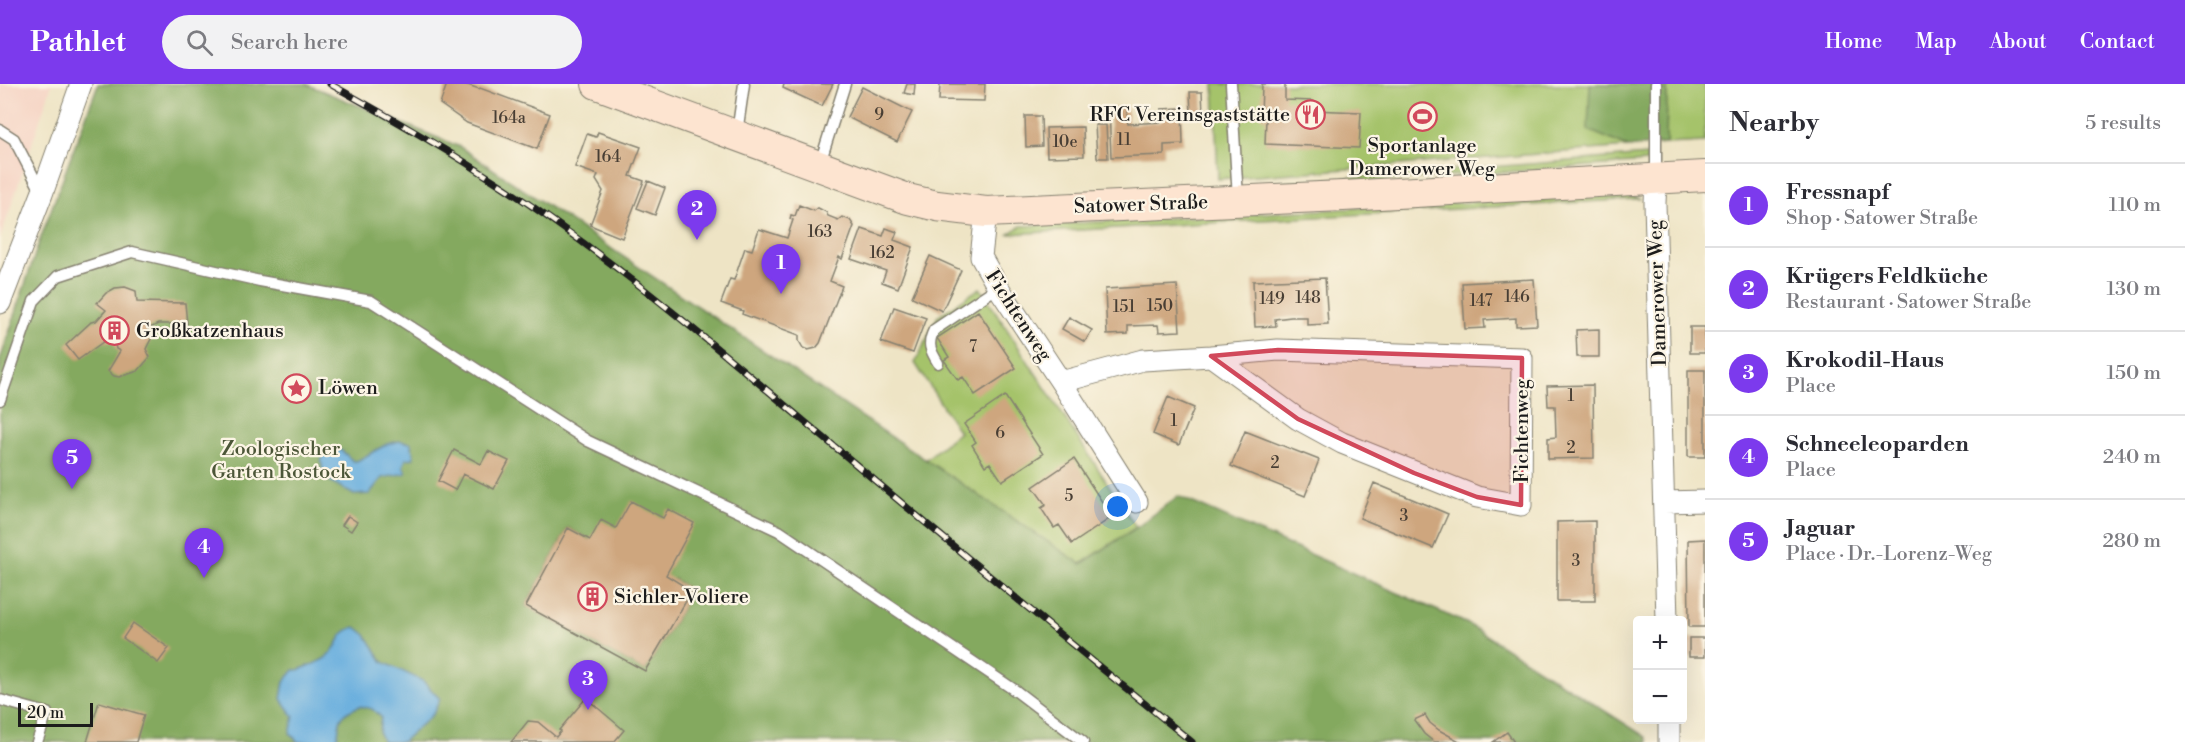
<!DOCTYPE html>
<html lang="en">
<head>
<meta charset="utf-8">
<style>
  :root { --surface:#fff; --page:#f2f2f3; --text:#2b2b33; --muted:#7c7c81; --line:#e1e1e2; --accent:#7c3aed }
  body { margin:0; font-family:"Libre Bodoni",serif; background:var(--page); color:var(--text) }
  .controls { position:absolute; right:18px; bottom:18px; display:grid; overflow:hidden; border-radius:6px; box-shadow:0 6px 24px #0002 }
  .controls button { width:54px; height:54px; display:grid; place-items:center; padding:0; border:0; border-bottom:2px solid var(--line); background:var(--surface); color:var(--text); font:30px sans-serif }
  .scale { position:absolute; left:18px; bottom:15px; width:75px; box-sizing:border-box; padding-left:6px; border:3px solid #1c1c1c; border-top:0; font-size:16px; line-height:21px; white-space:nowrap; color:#1c1c1c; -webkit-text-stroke:4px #fcf5e5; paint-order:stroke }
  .you { position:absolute; left:1118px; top:423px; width:21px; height:21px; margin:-15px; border:4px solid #fff; border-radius:50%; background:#1a73e8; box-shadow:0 0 0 9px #1a73e833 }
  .badge { display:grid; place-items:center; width:39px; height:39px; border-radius:50%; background:var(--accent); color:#fff; font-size:20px; font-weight:700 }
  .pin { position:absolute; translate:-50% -50px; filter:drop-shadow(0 2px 3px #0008) }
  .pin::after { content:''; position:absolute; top:32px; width:21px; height:18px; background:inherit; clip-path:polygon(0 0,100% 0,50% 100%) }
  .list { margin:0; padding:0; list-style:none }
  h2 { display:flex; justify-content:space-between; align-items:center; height:78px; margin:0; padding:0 24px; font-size:26px }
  h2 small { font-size:20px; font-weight:400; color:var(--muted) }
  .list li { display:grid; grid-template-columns:39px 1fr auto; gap:18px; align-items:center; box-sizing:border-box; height:84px; padding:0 24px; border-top:2px solid var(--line) }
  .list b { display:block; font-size:22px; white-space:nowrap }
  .list p { margin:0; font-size:20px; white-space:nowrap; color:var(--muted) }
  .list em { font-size:20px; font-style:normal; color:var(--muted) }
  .icon { flex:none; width:33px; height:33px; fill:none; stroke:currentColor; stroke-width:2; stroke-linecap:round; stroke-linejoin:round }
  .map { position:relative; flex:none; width:1705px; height:658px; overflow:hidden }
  header { display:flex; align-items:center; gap:36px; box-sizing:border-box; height:84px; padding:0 30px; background:var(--accent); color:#fff }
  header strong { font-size:28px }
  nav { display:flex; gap:33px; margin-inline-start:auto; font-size:21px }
  .search { width:420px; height:54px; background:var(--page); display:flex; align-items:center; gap:15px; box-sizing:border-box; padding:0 21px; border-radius:33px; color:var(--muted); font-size:22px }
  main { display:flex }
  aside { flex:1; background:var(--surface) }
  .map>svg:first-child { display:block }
  .built { fill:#f5d2c2 }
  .green { fill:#a5c36b; stroke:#607044; stroke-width:1.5 }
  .forest { fill:#84a95f; stroke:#50623e; stroke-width:1.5; fill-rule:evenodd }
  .water { fill:#68aede; stroke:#42657d; stroke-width:1.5 }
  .building { fill:#cea67e }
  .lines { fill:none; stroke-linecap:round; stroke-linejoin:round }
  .service-casing { stroke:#858070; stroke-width:13 }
  .minor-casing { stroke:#858070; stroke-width:23 }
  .secondary-casing { stroke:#858070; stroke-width:32 }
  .service { stroke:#fff; stroke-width:10 }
  .minor { stroke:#fff; stroke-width:21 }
  .secondary { stroke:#fde4d0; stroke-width:30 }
  .rail-casing { stroke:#1c1c1c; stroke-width:7 }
  .rail { stroke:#fcf5e5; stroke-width:4.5; stroke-dasharray:14; stroke-linecap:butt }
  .marked { fill:#d1495b; fill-opacity:0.2; stroke:#d1495b; stroke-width:4.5; stroke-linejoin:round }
  .labels { text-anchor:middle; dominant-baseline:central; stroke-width:4.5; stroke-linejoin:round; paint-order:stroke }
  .number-label { font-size:16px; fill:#483e34 }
  .poi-label { font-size:20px; fill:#1c1c1c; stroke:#fcf5e5; text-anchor:start }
  .street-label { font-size:20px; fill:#1c1c1c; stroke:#fcf5e5 }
  .park-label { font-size:20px; fill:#4c5638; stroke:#fcf5e5 }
</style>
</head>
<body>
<header>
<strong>Pathlet</strong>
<div class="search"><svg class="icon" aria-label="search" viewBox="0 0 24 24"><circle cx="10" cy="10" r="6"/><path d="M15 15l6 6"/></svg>Search here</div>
<nav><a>Home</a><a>Map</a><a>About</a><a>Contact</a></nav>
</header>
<main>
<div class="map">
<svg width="1705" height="658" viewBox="0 0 1705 658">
  <rect width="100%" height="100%" fill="#fcf5e5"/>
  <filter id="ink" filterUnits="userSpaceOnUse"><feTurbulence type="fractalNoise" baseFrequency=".0167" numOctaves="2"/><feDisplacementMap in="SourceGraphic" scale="12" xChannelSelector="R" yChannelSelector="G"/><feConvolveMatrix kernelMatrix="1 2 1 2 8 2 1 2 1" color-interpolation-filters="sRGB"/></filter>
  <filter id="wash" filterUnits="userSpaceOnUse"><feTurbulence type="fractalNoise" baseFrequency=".008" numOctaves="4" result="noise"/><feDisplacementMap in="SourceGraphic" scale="24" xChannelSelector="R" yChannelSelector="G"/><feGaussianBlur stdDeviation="1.35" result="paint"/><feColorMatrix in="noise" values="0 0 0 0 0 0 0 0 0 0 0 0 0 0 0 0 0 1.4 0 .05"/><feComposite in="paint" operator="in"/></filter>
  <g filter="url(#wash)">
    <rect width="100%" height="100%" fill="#eee4c5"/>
    <path class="built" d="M0 0H52L0 155Z"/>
    <path class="green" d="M1214 0H1632L1628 63 1218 95Z
      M1667 0H1705V58L1666 60Z
      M1647 71V78L1262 105 1253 101Z
      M1629 110 1639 115 1009 150 1021 142Z
      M980 204 1136 443 1081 480 925 376 959 348 915 279 938 232Z"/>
    <path class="forest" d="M98 0H306L460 63 1081 480 1136 444 1178 412 1468 540 1646 653 1648 658H0V276L38 161ZM568 444 621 473 612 490 662 517 674 495 692 507 645 587 526 522Z
      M1590 0H1667L1666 60 1628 63 1588 46Z"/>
    <path class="water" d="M400 357 411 359 414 374 406 375 403 382 406 389 382 394 369 410 354 411 325 394C321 378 317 374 333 364L342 367 353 377H357L387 360Z
      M356 543 366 551 383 578 423 597 440 615 433 630 402 658H383L379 649 381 633 372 625 360 622C333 633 343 635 336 658H298L290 649 294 633 281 615 284 598 294 586H298C308 582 323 578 330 570 340 559 340 546 356 543Z"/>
    <g id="blocks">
      <path class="building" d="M447 0H465L479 5 480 4 550 30 537 65 467 39 440 20Z
        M784 0H833L822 22 783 4Z
        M907 0H915L914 11 904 9Z
        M940 0H985L984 17 939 16Z
        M1262 0H1285V16L1313 17V26L1361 28 1359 64 1265 60 1266 34H1261Z
        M862 3 912 28 897 58 847 33Z
        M1190 8H1202L1203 29H1191Z
        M1127 23 1128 40 1161 38V25L1182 24 1183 60 1164 61V71L1111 73 1109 24Z
        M1025 32H1041L1042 62 1026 63Z
        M1095 41H1106L1108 74H1097Z
        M1083 43 1084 72 1047 73 1046 44Z
        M598 48 641 63 630 92 644 97 622 154 590 141 603 107 596 96 598 91 575 83 587 50 596 53Z
        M648 97 665 104 655 131 637 124Z
        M799 121 814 127 818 124 826 128 828 132 838 136 842 133 850 136 854 142 842 175 839 173 830 197 842 202 820 259 816 264 808 266 803 264 799 257V251L742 230 743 227 721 219 730 195 734 196 745 164 752 166 759 145 787 154 793 136 790 135 791 131 795 132Z
        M886 144 897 148 894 156 913 163 898 204 882 198 886 187 851 175 862 145 883 152Z
        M930 172 961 186 942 227 912 213Z
        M1325 194 1328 240 1307 241V233H1291L1275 235 1276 242 1255 243 1253 197Z
        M1534 195 1537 241 1516 242V234L1501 235 1484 236 1485 244 1465 245 1462 199Z
        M1177 201 1180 247 1159 248 1158 241 1128 242V250L1107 251 1105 205Z
        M125 203 136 207 137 218 185 219 187 240H158L148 245 152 253 146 265 150 273 138 287 119 293 114 292 108 287 120 267 116 265 114 257 103 258 78 276 66 261 91 238 96 237 106 226 97 219 106 209 115 204Z
        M894 223 926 234 913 269 881 258Z
        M978 227 1016 284 975 311 963 293 958 296 944 276 949 273 937 254Z
        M1069 233 1092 246 1085 258 1062 245Z
        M1690 243H1705V269H1690Z
        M1599 245V273H1577L1576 246Z
        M1688 286H1705V373H1688Z
        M1593 301 1594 374 1548 375V354L1556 353 1555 322H1548L1547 302Z
        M1005 312 1043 370 1002 397 990 379 985 382 972 361 976 358 964 340Z
        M1168 313 1194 324 1179 361 1153 350Z
        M1245 347 1319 376 1305 412 1231 382Z
        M454 366 481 380 488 367 509 377 494 405 463 390 455 406 438 397Z
        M1074 375 1112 433 1072 460 1059 441 1054 444 1041 424 1046 421 1033 403Z
        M1374 399 1448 430 1433 464 1360 434Z
        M631 417 663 434 668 425 694 439 666 491 692 507 645 587 526 522 568 444 590 456 601 436 616 444Z
        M348 432 357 438 351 447 342 441Z
        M1595 437V517H1557V438Z
        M1705 455V543H1689L1688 456Z
        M133 539 169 564 158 579 123 554Z
        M1689 554H1705V573H1689Z
        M586 614 624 646 614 658H511L528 637 538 638 556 653 561 647 559 646Z
        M99 618 144 631 136 658H87Z
        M1425 631 1430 639 1439 646 1461 658H1434L1424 650 1414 636Z
        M1507 648 1514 658H1493Z"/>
    </g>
  </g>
  <g filter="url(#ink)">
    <use href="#blocks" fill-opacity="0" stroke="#858070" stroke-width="1.5"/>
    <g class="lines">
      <defs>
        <path id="service" d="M1231 0 1238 114
          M0 46 14 55 42 109
          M737 49 744 0
          M820 79 845 0
          M1656 93V0
          M938 279C930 266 927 260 934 246L998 203
          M0 316 34 217 58 192 132 168 260 197 371 217 588 357 779 447 1016 607 1083 658
          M0 616 47 629 37 658"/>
        <path id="minor" d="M1656 96 1655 119 1667 536
          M986 128 981 173 998 203 1061 298 1137 418
          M0 219 42 110 81 0
          M1061 298 1143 276 1211 272 1298 335 1342 359 1477 413 1521 421 1522 274 1278 266 1211 272
          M1664 418 1705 417
          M1669 636V658"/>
        <path id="secondary" d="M597 0 908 115 937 122 986 128 1343 112 1705 92"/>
      </defs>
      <use href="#service" class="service-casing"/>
      <use href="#minor" class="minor-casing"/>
      <use href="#secondary" class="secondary-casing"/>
      <use href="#service" class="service"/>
      <use href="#minor" class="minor"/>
      <use href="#secondary" class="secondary"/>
      <defs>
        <path id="rail" d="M330 0C382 29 435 58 485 91 614 173 730 276 847 373 961 469 1076 564 1192 658"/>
      </defs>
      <use href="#rail" class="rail-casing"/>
      <use href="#rail" class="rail"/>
    </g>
  </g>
  <path class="marked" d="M1278 266 1522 274 1521 421 1477 413 1414 389 1298 335 1211 272Z"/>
  <defs>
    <symbol id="restaurant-ring" viewBox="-11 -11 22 22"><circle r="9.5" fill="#fcf5e5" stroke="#d1495b" stroke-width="1.5"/><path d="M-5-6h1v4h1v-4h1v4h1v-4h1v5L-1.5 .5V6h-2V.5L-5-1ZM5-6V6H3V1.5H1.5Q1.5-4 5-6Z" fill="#d1495b"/></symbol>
    <symbol id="stadium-ring" viewBox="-11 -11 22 22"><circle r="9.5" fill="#fcf5e5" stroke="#d1495b" stroke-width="1.5"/><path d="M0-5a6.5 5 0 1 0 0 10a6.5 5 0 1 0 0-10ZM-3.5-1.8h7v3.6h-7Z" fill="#d1495b"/></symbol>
    <symbol id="building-ring" viewBox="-11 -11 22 22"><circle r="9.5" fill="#fcf5e5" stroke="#d1495b" stroke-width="1.5"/><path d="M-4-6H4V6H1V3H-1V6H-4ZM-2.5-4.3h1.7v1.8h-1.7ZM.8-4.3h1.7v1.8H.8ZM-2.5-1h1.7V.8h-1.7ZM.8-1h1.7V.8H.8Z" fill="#d1495b"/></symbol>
    <symbol id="sight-ring" viewBox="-11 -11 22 22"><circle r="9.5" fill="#fcf5e5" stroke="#d1495b" stroke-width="1.5"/><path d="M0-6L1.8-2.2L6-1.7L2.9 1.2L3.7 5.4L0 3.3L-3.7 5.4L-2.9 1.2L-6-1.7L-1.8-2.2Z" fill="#d1495b"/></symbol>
  </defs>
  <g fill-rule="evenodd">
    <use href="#restaurant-ring" x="1294" y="14" width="33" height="33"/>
    <use href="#stadium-ring" x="1406" y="16" width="33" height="33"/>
    <use href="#building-ring" x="98" y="230" width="33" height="33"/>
    <use href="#sight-ring" x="280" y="288" width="33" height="33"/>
    <use href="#building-ring" x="576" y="496" width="33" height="33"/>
  </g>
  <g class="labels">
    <g class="number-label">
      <text x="879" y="31">9</text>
      <text x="509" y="34">164a</text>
      <text x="1124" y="56">11</text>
      <text x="1065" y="58">10e</text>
      <text x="608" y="73">164</text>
      <text x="820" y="148">163</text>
      <text x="882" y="169">162</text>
      <text x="1517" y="213">146</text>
      <text x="1308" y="214">148</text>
      <text x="1272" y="215">149</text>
      <text x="1481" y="217">147</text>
      <text x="1160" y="222">150</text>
      <text x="1124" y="223">151</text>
      <text x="973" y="263">7</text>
      <text x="1571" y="312">1</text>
      <text x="1174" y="337">1</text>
      <text x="1000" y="349">6</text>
      <text x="1571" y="364">2</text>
      <text x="1275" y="379">2</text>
      <text x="1069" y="412">5</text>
      <text x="1404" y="432">3</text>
      <text x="1576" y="477">3</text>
    </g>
    <g class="poi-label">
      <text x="1290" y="31" text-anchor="end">RFC Vereinsgaststätte</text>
      <text x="1422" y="62" text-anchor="middle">Sportanlage<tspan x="1422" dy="23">Damerower Weg</tspan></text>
      <text x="136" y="247">Großkatzenhaus</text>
      <text x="318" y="304">Löwen</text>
      <text x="614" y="513">Sichler-Voliere</text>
    </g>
    <g class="street-label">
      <text transform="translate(1141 121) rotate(-2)">Satower Straße</text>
      <text transform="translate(1658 209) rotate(-92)">Damerower Weg</text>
      <text transform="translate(1018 232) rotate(57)">Fichtenweg</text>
      <text transform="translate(1522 347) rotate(-90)">Fichtenweg</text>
    </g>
    <g class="park-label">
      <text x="281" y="365">Zoologischer<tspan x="281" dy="23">Garten Rostock</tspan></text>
    </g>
  </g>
</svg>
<div class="controls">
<button>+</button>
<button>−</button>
</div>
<div class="scale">20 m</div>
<div class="you"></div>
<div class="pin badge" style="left:781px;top:210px">1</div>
<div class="pin badge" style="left:697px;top:156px">2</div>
<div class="pin badge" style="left:588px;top:626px">3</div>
<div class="pin badge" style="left:204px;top:494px">4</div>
<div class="pin badge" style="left:72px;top:405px">5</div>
</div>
<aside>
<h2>Nearby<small>5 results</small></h2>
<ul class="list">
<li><span class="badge">1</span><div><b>Fressnapf</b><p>Shop · Satower Straße</p></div><em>110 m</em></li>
<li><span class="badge">2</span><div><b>Krügers Feldküche</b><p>Restaurant · Satower Straße</p></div><em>130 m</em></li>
<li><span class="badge">3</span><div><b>Krokodil-Haus</b><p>Place</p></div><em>150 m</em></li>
<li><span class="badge">4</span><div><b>Schneeleoparden</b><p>Place</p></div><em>240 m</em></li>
<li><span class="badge">5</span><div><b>Jaguar</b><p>Place · Dr.-Lorenz-Weg</p></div><em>280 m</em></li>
</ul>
</aside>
</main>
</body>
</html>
